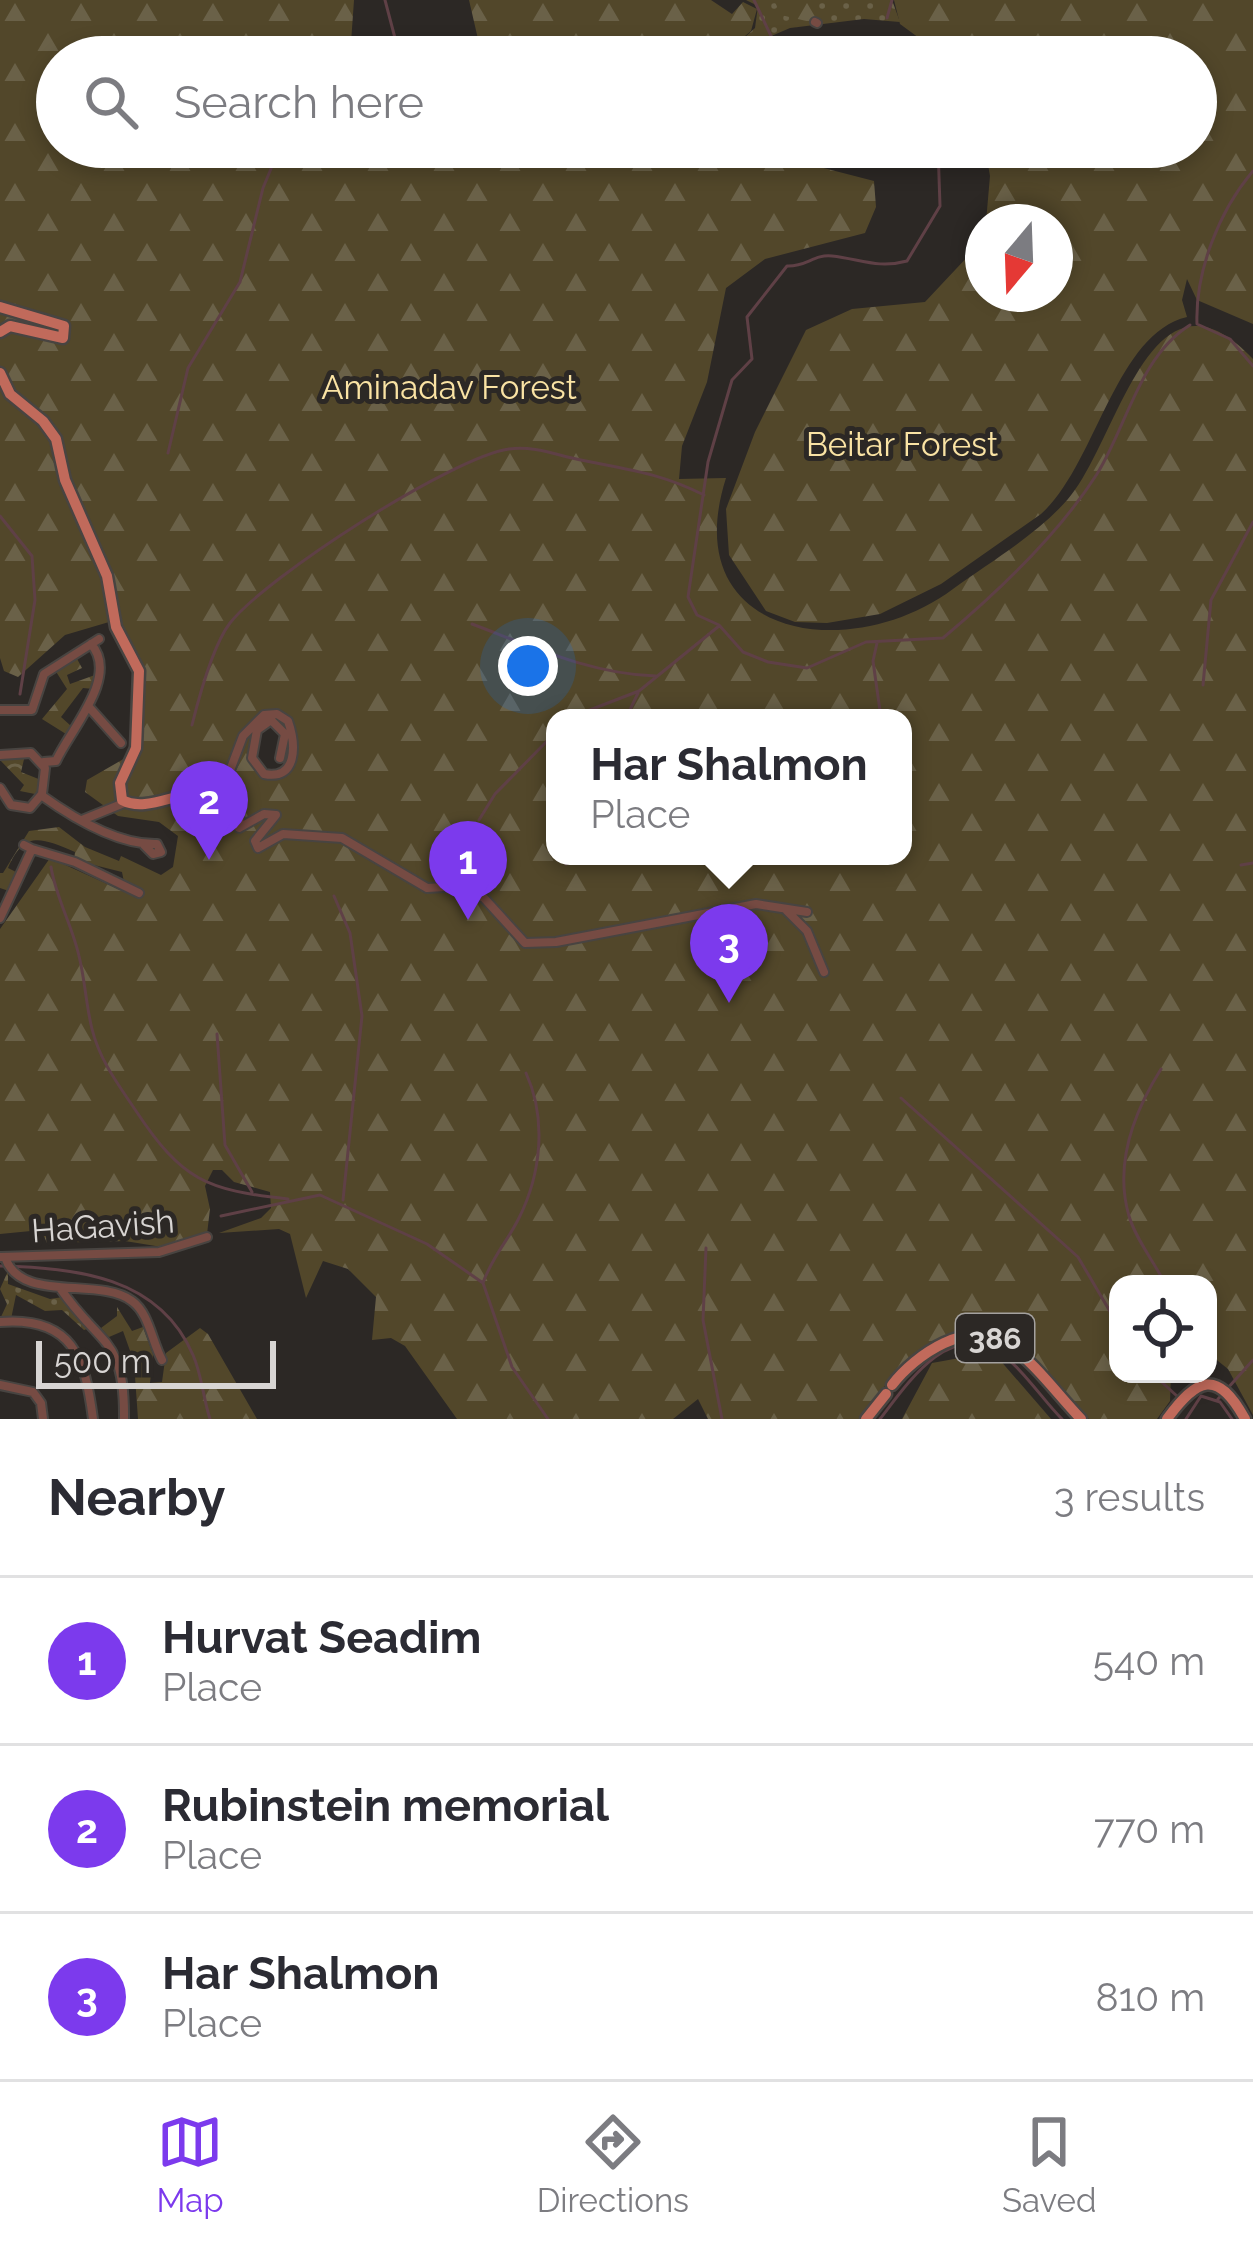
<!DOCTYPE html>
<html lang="en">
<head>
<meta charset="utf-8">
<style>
  :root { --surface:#fff; --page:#f7f7f7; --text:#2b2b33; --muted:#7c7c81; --line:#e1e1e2; --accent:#7c3aed }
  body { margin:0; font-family:Raleway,sans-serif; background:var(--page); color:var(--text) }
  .controls { position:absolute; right:36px; bottom:36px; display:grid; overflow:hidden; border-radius:24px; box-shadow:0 6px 18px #0003 }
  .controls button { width:108px; height:108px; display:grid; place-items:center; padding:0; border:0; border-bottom:3px solid var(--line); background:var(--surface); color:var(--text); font:60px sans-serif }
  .compass { position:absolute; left:965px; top:204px; width:108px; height:108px; border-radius:50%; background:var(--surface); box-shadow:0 6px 18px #0003; rotate:199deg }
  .scale { position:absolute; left:36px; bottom:30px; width:240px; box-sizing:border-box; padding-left:12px; border:6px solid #d8d5d3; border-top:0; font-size:33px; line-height:42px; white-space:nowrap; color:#d8d5d3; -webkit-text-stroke:9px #2c2825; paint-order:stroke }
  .you { position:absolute; left:528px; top:666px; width:42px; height:42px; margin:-30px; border:9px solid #fff; border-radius:50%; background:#1a73e8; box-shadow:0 0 0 18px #1a73e833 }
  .badge { display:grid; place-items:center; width:78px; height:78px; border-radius:50%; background:var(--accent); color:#fff; font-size:39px; font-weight:700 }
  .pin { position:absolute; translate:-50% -99px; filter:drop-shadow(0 3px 6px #0008) }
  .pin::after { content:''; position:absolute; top:63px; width:42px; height:36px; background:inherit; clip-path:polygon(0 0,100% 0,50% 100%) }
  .popup { position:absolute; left:546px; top:709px; width:366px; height:156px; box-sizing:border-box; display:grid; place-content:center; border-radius:24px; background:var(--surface); filter:drop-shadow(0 3px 9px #0005); font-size:39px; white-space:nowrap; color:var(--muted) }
  .popup b { font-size:45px; color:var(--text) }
  .popup::after { content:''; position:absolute; left:50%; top:100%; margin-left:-24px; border:24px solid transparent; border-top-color:var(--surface) }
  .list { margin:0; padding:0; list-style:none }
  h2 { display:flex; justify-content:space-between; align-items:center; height:156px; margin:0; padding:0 48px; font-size:51px }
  h2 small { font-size:39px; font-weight:400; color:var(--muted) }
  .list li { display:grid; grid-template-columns:78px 1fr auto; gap:36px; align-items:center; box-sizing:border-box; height:168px; padding:0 48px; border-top:3px solid var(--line) }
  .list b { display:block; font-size:45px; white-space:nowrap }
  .list p { margin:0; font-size:39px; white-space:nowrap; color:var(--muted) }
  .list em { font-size:39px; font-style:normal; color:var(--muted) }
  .icon { flex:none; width:66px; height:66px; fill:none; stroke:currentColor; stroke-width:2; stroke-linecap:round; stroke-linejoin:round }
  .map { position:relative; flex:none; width:1253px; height:1419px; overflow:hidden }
  .search { position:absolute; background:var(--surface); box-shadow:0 6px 18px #0003; left:36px; right:36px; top:36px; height:132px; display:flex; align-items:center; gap:30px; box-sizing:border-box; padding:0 42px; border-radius:66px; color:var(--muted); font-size:45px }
  .sheet { height:660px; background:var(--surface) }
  nav { display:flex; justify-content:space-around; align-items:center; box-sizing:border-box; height:168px; border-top:3px solid var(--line); background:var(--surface); font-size:33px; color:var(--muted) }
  nav a { display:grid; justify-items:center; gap:6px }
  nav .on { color:var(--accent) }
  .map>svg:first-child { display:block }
  .grass { fill:url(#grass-dots) }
  .forest { fill:url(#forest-firs); fill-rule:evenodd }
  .park { fill:url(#park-crowns) }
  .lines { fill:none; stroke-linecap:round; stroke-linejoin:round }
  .stream { stroke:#5f4046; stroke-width:3 }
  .minor-casing { stroke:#484441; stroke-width:12 }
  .major-casing { stroke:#484441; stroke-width:15 }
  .minor { stroke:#764b43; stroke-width:8 }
  .major { stroke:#c16a5b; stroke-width:10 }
  .labels { text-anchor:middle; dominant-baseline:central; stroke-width:10; stroke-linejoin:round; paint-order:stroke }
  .shield { fill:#2c2825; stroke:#a4a19f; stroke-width:3 }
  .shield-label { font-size:30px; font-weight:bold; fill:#d8d5d3 }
  .park-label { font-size:33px; fill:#fae3a4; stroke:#2c2825 }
  .street-label { font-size:33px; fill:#d8d5d3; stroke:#2c2825 }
</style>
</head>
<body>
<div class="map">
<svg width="1253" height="1419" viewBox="0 0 1253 1419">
  <defs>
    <pattern id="grass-dots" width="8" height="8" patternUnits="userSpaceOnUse" patternTransform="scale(3)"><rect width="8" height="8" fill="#52472a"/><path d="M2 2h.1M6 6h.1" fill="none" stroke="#6a6148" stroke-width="1.8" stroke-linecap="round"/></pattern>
    <pattern id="forest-firs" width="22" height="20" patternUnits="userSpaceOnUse" patternTransform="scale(3)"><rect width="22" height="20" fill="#52472a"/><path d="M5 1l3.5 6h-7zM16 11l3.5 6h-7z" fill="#6a6148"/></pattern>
    <pattern id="park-crowns" width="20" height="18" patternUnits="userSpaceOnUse" patternTransform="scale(3)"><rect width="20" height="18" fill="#52472a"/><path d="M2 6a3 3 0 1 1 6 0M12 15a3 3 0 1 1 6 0" fill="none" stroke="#6a6148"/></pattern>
  </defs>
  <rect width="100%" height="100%" fill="#2c2825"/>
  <path class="grass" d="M746 0H892L900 22 864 19 790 28 723 57 755 28 758 6Z
    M8 1271V1284L50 1299 63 1297 93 1327 84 1330 62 1310 45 1311 16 1295 11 1319H0L7 1304 0 1289Z"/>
  <path class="forest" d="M0 0H354L350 57H57V147H488L549 160 650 147H798L812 165 874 181 876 207 865 233 765 259 726 288 707 382 682 446 679 479 726 478C675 638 850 666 953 589 990 562 1038 534 1068 499 1119 440 1151 250 1253 359V1415L1228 1369 1208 1353V1284H1118V1374H1171L1170 1401 1157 1419H1089L1014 1341 993 1336 929 1346 896 1371 860 1419H708L698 1399 673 1419H457L405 1346 391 1338 372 1340 376 1297 348 1269 323 1261 306 1298 290 1234 279 1229 219 1233 261 1218 271 1208 270 1192 234 1182 222 1170H213L205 1186 210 1209 207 1234 168 1248 125 1241 47 1243 41 1230 0 1234V929L50 858 127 893 138 891 124 882 122 872 74 860 75 852C40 837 24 831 8 868L16 872 9 891 0 888V873H3L29 831 59 827 85 847 119 861 121 856 161 875 173 867 178 836 159 822 118 816 85 792 87 780 127 757C138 695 142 677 109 622L65 635 18 677 4 671 0 658ZM269 716 283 719C292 739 296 761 278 778L257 771 248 751 255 726ZM555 718H903V856H555Z
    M469 0H711L732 14 743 2 757 9 751 31 720 57H498L481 52Z
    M774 0H818L819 24 781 15Z
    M894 0H1253V324L1197 300 1187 279 1182 300 1187 317C1115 334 1096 465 1041 514L941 584 880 614 827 623 795 622 766 611 729 555 726 509 755 432 806 330 852 309 925 302 971 253 983 229V294H1055V222H986L990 176 985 147H1196V57H945L900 24Z
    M76 657 82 668 67 675 70 684 95 675 94 689 83 688 61 717 71 726 66 734 42 719 67 689 55 670Z
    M117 1307 132 1331 143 1327 153 1354 150 1383 162 1382 166 1353 200 1328 208 1334 257 1419H138L134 1362 123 1331 109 1337 101 1328 117 1316Z
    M993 1352 1051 1419H902L932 1363Z"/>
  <path class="park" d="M25 755 21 772 41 780 40 795 20 791 24 785 0 760Z"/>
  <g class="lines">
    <path class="stream" d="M385 0 400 57
      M754 0 781 57
      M887 18 892 0
      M938 147 940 206 907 261C878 269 860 259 832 256 814 254 806 267 787 266L747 317 752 359 732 380 708 462 688 597 697 615 719 625 743 652 768 662 807 668 866 642 943 638C998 592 1058 535 1097 474 1127 426 1139 357 1190 325
      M1253 171C1219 211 1195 272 1197 324L1230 339 1253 366
      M168 453 188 368 240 282 263 188 280 147
      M0 516 32 556 35 600 20 694
      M472 624C533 647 591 674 656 676
      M877 643 873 661 881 718
      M1203 685 1211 600 1253 522
      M569 718 639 691 719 626
      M626 718 638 693
      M192 725C199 697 213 645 230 623 266 577 452 457 509 449 531 446 551 453 572 458 622 469 656 471 704 495
      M479 820 495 794 555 733
      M566 864 570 856
      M1241 865 1253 863
      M51 867C56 898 72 925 79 956 85 980 86 1005 92 1029 100 1061 118 1084 136 1111 182 1180 205 1190 288 1199
      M334 896 350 933 362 1016 343 1200
      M217 1034 225 1145 252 1192
      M1161 1069C1134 1112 1114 1165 1129 1216 1136 1240 1154 1261 1165 1284
      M901 1098 1078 1257 1118 1325
      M221 1216 320 1195 427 1244 483 1283 512 1367 548 1419
      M706 1248 703 1320 722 1419
      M0 1266C76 1268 159 1276 193 1355 202 1375 203 1398 210 1419
      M483 1283C492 1257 507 1242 519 1218 541 1174 547 1119 526 1073
      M1153 1374 1178 1397
      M1218 1399 1253 1360
      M880 1419C905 1387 947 1321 997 1351 1021 1366 1042 1399 1062 1419
      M1186 1419 1201 1396 1220 1402 1232 1419"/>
    <defs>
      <path id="minor" d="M815 22 817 23
        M88 706 121 743
        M0 710H32L44 674 99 639
        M0 755 31 753 45 768 42 794 30 808 11 805 0 788
        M280 758 285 734 271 720 257 730 252 758 264 774C298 781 296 744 288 721L277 714 264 715 243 736 226 781 240 792 239 828 264 814 276 815 255 841 258 848 283 834 342 838 427 888 462 886 484 898 525 943 556 942 756 904 807 912
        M44 762 56 761C70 730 120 676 91 644
        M41 795C73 818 117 845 157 844L161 852 153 854 144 845
        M82 820 124 803
        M32 849 75 862 139 893
        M785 909 807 931 824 972
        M0 918 32 849 24 845
        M1 1257 159 1252 207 1237
        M5 1257C20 1304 99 1276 132 1301 149 1313 152 1342 162 1360
        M60 1288C100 1347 125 1336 124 1419
        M0 1322C73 1316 85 1358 93 1419
        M0 1385 33 1392 41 1403 43 1419"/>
      <path id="major" d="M0 307 64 326
        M0 332 10 326 63 338 64 326
        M0 373 10 394 43 421 56 439 65 480 107 576 116 627 139 671 136 748 120 783 122 800C148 814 181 788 210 794L226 781
        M892 1385C915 1355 969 1317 1008 1344 1035 1363 1058 1395 1081 1419
        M866 1419 886 1394
        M1167 1419C1197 1378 1217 1368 1245 1419"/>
    </defs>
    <use href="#minor" class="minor-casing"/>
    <use href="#major" class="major-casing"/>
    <use href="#minor" class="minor"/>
    <use href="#major" class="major"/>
  </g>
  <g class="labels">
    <rect class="shield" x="956" y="1314" width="78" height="48" rx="9"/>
    <g class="shield-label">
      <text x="995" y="1338">386</text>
    </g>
    <g class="park-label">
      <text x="449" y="387">Aminadav Forest</text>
      <text x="902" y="444">Beitar Forest</text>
    </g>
    <g class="street-label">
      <text transform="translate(103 1226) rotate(-4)">HaGavish</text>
    </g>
  </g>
</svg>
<div class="controls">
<button><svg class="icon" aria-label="locate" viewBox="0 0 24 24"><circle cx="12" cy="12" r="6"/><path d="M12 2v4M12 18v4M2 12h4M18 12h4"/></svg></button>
</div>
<svg class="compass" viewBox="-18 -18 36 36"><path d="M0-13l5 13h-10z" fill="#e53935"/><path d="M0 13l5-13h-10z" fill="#7c7c81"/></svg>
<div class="scale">500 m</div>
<div class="you"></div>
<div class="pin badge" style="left:468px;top:920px">1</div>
<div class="pin badge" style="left:209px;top:860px">2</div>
<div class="pin badge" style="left:729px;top:1003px">3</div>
<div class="popup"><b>Har Shalmon</b>Place</div>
<div class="search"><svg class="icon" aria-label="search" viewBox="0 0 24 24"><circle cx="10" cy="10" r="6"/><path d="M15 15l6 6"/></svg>Search here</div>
</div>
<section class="sheet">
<h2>Nearby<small>3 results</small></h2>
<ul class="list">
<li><span class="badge">1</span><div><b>Hurvat Seadim</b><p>Place</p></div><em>540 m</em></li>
<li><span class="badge">2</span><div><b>Rubinstein memorial</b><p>Place</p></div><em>770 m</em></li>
<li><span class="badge">3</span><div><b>Har Shalmon</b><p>Place</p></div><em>810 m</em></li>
</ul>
</section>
<nav>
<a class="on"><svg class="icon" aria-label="map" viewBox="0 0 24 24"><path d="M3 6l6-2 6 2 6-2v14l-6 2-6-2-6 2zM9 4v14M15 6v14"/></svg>Map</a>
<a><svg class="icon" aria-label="directions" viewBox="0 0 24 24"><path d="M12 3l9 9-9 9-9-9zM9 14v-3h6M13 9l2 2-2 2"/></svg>Directions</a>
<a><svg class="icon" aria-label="saved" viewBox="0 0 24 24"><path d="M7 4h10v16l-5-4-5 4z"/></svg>Saved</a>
</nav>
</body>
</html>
